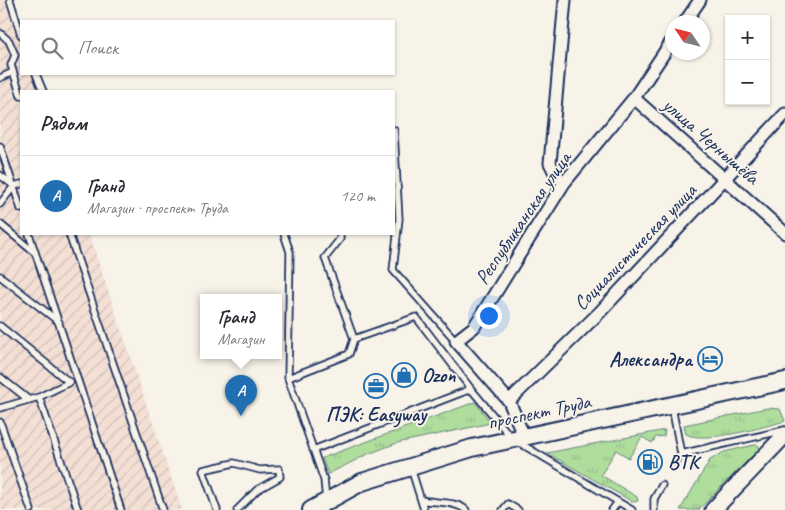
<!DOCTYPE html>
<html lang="ru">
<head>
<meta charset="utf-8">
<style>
  :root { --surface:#fff; --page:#f7f7f7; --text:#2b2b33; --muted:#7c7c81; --line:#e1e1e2; --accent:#1f6fb2 }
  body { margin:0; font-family:Caveat,sans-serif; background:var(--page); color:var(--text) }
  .controls { position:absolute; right:15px; top:15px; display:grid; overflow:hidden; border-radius:0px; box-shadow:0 1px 4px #0004 }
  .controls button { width:45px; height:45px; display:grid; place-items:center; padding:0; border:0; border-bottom:1px solid var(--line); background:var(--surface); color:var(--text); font:25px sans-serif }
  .compass { position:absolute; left:665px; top:15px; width:45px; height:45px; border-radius:50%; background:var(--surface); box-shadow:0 1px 4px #0004; rotate:305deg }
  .you { position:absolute; left:488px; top:315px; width:18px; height:18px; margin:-12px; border:4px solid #fff; border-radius:50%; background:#1a73e8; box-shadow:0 0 0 8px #1a73e833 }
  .badge { display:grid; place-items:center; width:32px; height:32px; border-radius:50%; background:var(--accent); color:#fff; font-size:16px; font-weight:700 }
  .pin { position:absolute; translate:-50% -41px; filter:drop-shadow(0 1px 2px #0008) }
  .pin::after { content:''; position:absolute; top:26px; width:18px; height:15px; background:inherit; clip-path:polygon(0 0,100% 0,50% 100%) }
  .popup { position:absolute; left:200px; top:294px; width:82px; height:65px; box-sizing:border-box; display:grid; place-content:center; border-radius:0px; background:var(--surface); filter:drop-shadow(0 1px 4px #0005); font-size:16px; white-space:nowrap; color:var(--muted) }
  .popup b { font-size:19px; color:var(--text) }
  .popup::after { content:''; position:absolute; left:50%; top:100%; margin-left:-10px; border:10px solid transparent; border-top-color:var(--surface) }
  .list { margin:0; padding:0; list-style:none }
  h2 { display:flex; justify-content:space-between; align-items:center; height:65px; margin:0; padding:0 20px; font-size:21px }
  h2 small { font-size:16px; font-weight:400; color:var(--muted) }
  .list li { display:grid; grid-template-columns:32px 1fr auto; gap:15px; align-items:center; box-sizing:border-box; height:80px; padding:0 20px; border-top:1px solid var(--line) }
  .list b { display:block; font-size:19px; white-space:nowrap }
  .list p { margin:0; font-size:16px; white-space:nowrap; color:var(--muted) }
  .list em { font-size:16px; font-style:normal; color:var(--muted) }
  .icon { flex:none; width:28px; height:28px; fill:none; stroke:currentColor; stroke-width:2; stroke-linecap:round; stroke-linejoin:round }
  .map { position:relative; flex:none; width:785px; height:510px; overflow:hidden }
  .search { position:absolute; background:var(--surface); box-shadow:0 1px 4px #0004; left:20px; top:20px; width:375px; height:55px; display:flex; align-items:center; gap:12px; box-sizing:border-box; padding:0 18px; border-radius:0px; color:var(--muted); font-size:19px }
  .panel { position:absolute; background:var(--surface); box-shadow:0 1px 4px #0004; left:20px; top:90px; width:375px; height:145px; border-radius:0px }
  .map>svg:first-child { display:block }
  .industrial { fill:url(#industrial-furrows) }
  .grass { fill:url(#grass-tufts); stroke:#65867d }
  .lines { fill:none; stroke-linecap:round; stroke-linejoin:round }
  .service-casing { stroke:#1b2f5e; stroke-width:9 }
  .minor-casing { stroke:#1b2f5e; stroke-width:15 }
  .tertiary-casing { stroke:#1b2f5e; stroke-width:19 }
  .secondary-casing { stroke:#1b2f5e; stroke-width:20 }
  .service { stroke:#f7f3e8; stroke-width:5.5 }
  .minor { stroke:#f7f3e8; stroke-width:11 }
  .tertiary { stroke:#f7f3e8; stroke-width:15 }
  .secondary { stroke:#f7f3e8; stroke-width:16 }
  .labels { text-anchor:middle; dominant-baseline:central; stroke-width:4; stroke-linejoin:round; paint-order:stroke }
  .street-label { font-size:20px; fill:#1b2f5e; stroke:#f7f3e8 }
  .poi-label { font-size:20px; font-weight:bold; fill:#1b2f5e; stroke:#f7f3e8; text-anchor:start }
</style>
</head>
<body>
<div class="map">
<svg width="785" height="510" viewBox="0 0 785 510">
  <defs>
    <pattern id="industrial-furrows" width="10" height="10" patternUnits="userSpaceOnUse" patternTransform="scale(1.25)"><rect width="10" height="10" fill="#f3dfd4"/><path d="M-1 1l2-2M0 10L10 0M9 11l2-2" fill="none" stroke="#d0c0b8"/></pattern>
    <pattern id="grass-tufts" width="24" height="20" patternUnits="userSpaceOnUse" patternTransform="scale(1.25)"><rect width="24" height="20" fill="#afdd9c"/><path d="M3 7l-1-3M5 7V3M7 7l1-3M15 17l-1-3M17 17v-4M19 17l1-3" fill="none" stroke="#96be89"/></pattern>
  </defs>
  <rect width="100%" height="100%" fill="#f7f3e8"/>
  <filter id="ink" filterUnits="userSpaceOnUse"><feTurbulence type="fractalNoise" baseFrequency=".02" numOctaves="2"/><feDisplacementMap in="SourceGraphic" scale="10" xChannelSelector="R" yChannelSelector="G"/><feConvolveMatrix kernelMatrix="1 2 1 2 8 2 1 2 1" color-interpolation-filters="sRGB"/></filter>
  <g filter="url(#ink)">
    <path class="industrial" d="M0 0H9L21 39V74H33L39 91H21V234H89L182 510H0Z"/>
    <path class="grass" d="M475 402 491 423 397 443 368 454 328 474 322 458Z
      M767 408 780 409 785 421C764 427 704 444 686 434L684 425Z
      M665 430 664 436 656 437 652 443 642 437 629 458 616 450 601 475 637 497 638 501 633 502 547 453Z
      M754 445H758L759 449 698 510H680L710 460 724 452Z"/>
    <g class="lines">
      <defs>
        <path id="service" d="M10 0 21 35
          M0 33 9 41 15 55 11 65 21 96
          M36 74 43 91
          M0 78 13 72
          M394 130 399 219 393 270 456 341
          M0 146 21 209
          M0 175 14 186
          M0 204 14 186 21 184
          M0 224 35 253
          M29 234 121 510
          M69 234 163 510
          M284 234 290 252 288 378 324 480 326 500
          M340 234V239L325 258 354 339
          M0 276 59 322
          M0 326 69 382
          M0 377 29 400
          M288 378 349 354 354 339 416 317 471 389
          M39 397 78 510
          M672 407 681 454
          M0 408 39 397 70 382
          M0 422 31 510
          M518 442 632 510
          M313 450 471 389 511 437
          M676 462 681 454 785 430
          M411 468 424 510
          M421 500C435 503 456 501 466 510
          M217 510 203 470 234 463 260 470 279 469 280 477 257 490 237 510
          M503 510 508 504 518 510
          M612 510 618 502
          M654 510V499L662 485"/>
        <path id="minor" d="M685 22 700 0
          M634 98 785 233
          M564 183 555 173 550 163 565 0
          M509 401 600 312 785 114
          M524 437 509 401 456 341 474 327 564 183 634 98 672 41"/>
        <path id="tertiary" d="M713 510 785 435"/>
        <path id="secondary" d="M311 510 362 482 472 448 785 381"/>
      </defs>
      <use href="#service" class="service-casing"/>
      <use href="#minor" class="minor-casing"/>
      <use href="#tertiary" class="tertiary-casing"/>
      <use href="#secondary" class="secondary-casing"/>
      <use href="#service" class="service"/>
      <use href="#minor" class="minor"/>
      <use href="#tertiary" class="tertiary"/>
      <use href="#secondary" class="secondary"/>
    </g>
  </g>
  <defs>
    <symbol id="hotel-ring" viewBox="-11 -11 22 22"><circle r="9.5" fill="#f7f3e8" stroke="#1f6fb2" stroke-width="1.5"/><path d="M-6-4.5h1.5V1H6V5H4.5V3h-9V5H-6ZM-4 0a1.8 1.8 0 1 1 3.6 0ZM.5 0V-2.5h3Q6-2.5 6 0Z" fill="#1f6fb2"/></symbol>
    <symbol id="shop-ring" viewBox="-11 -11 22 22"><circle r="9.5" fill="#f7f3e8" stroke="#1f6fb2" stroke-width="1.5"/><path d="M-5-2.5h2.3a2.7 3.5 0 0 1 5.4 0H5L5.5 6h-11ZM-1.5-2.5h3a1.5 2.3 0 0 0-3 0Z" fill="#1f6fb2"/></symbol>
    <symbol id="office-ring" viewBox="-11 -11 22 22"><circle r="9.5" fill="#f7f3e8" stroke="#1f6fb2" stroke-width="1.5"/><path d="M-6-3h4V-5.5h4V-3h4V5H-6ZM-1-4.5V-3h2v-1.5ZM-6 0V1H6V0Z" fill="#1f6fb2"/></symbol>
    <symbol id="fuel-ring" viewBox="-11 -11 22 22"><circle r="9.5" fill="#f7f3e8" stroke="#1f6fb2" stroke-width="1.5"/><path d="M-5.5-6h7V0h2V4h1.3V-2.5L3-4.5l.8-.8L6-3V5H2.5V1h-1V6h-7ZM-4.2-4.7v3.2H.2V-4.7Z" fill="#1f6fb2"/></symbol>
  </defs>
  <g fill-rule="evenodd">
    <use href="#hotel-ring" x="696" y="345" width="28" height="28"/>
    <use href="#shop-ring" x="390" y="361" width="28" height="28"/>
    <use href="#office-ring" x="362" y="372" width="28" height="28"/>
    <use href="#fuel-ring" x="636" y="448" width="28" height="28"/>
  </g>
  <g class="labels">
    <g class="street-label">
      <text transform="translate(711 141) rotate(41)">улица Чернышёва</text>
      <text transform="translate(523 218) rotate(-56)">Республиканская улица</text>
      <text transform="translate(635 247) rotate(-46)">Социалистическая улица</text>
      <text transform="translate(539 412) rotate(-12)">проспект Труда</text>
    </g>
    <g class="poi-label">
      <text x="692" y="359" text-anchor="end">Александра</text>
      <text x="422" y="375">Ozon</text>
      <text x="376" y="414" text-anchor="middle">ПЭК: Easyway</text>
      <text x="668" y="462">ВТК</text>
    </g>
  </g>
</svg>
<div class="controls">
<button>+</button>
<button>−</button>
</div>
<svg class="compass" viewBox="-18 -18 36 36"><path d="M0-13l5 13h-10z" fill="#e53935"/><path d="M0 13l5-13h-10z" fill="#7c7c81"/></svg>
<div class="you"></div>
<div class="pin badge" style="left:241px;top:416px">A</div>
<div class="popup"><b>Гранд</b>Магазин</div>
<div class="search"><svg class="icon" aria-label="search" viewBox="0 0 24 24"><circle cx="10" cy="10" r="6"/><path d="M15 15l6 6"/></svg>Поиск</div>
<section class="panel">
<h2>Рядом<small></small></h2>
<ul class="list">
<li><span class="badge">A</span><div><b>Гранд</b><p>Магазин · проспект Труда</p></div><em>120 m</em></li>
</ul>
</section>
</div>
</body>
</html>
